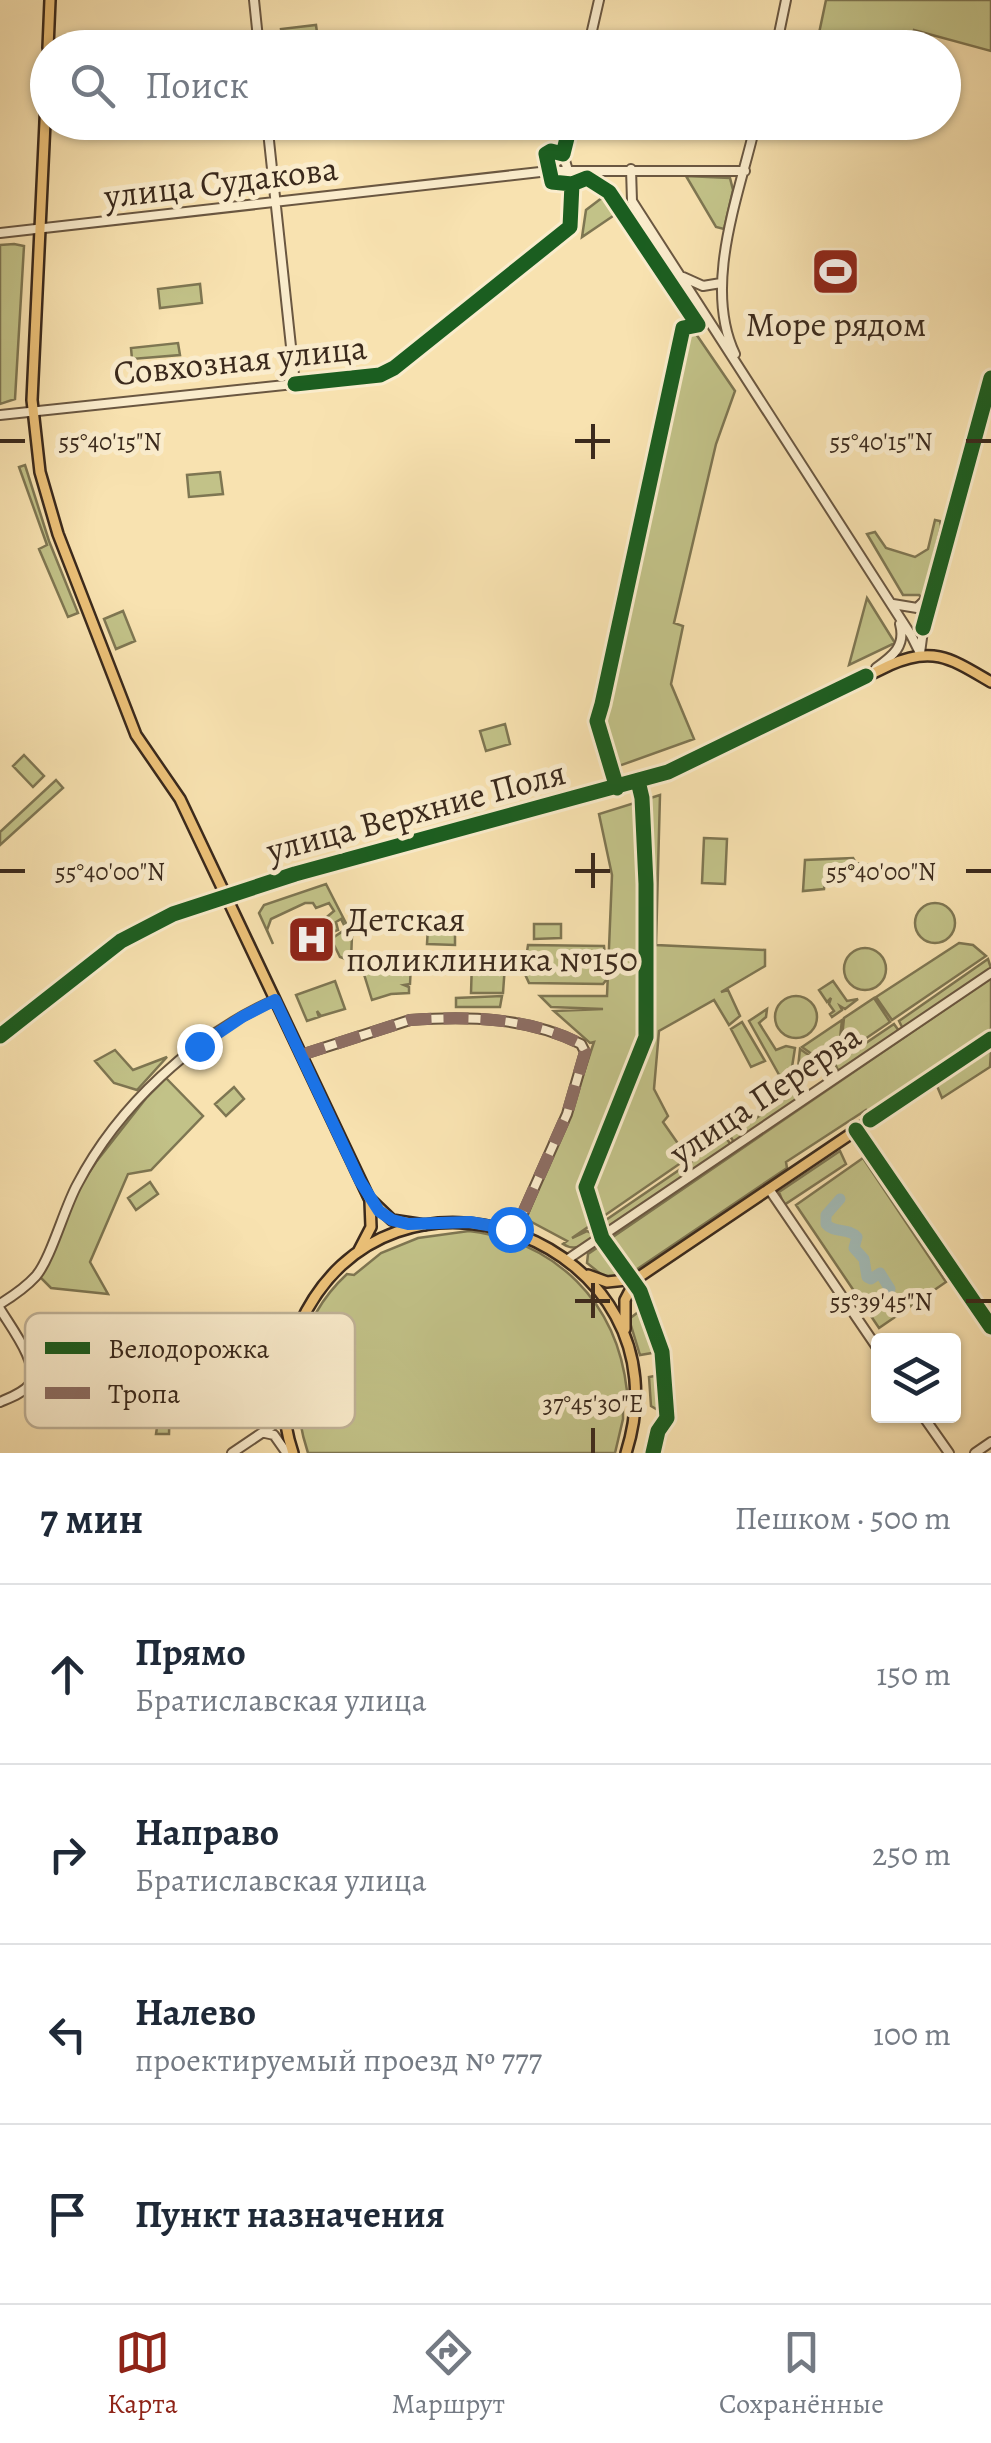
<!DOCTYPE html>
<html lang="ru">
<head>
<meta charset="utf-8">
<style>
  :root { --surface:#fff; --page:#f6f6f7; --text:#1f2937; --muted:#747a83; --line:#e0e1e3; --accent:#8f2418 }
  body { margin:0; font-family:Alegreya,serif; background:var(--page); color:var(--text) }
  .controls { position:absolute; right:30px; bottom:30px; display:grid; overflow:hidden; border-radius:10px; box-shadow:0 2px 8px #0004 }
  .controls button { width:90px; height:90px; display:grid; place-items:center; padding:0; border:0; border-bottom:2px solid var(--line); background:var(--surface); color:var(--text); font:50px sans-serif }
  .stop { position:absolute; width:30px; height:30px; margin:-22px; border:8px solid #1a73e8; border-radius:50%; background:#fff }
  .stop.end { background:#1a73e8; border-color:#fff; box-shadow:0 2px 10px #0008 }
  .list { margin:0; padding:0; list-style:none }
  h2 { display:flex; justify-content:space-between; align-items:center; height:130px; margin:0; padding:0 40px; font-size:42px }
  h2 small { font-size:32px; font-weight:400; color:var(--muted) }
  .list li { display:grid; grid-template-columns:65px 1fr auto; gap:30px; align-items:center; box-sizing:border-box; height:180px; padding:0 40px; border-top:2px solid var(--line) }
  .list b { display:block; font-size:38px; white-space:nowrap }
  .list p { margin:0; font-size:32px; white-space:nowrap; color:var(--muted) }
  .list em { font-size:32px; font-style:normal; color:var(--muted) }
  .icon { flex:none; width:55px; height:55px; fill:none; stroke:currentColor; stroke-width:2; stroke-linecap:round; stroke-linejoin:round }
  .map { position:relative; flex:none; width:991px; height:1453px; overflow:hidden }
  .search { position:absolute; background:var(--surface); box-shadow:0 2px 8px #0004; left:30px; right:30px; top:30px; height:110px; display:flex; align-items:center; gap:25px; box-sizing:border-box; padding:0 35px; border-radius:55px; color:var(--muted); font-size:38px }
  .sheet { height:850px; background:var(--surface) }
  nav { display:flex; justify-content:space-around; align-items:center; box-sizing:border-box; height:140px; border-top:2px solid var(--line); background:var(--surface); font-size:28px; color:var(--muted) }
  nav a { display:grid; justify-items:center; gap:5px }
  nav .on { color:var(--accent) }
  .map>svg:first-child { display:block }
  .green { fill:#c2c288; stroke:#7e7652; stroke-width:2.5 }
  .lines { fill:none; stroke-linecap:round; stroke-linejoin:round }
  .river { stroke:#a2bbb7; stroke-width:11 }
  .minor-casing { stroke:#6a5741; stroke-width:12 }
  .major-casing { stroke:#3a291c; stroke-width:14 }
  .minor { stroke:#faeccc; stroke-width:8 }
  .major { stroke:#ecc178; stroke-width:9 }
  .quiet { stroke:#8d6e63; stroke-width:12; stroke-dasharray:25 12; stroke-linecap:butt }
  .cycleway-casing { stroke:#faeccc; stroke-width:21 }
  .cycleway { stroke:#1b5e20; stroke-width:15 }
  .route { stroke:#1a73e8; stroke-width:12 }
  .ticks { fill:none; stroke:#3a291c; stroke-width:4 }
  .labels { text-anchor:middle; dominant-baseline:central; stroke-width:10; stroke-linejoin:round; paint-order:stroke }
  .street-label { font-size:35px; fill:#3a291c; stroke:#faeccc }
  .poi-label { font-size:35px; fill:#3a291c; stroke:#faeccc }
  .key { fill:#faeccc; stroke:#c0b297; stroke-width:2.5 }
  .key-label { font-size:28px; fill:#3a291c }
  .ticks-label { font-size:25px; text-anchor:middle; fill:#3a291c; stroke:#faeccc; stroke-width:10; stroke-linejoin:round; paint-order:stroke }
</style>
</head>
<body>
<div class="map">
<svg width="991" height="1453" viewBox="0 0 991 1453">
  <rect width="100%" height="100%" fill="#f8e2b0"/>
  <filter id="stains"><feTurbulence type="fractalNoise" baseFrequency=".002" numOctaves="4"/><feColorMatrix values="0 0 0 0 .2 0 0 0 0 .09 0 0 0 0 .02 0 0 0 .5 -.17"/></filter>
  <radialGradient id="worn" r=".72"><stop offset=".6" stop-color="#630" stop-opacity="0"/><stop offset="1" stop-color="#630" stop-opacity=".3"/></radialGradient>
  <path class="green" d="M826 0H991V51L914 30 909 47H861L818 38Z
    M316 25 318 40 283 45 281 29Z
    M686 176 730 178 733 190 724 229 716 227Z
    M607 194 619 212 582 237 586 210Z
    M14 244 24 246 15 399 0 404V245Z
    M200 284 202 303 160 308 158 289Z
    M694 331 735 391 716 444 674 623 683 626 671 684 694 739 616 767 599 716 640 532 662 459 685 333Z
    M178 343 180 355 132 359 131 348Z
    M25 465 49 541 78 613 68 617 39 549 47 545 19 467Z
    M220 472 223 494 189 497 187 475Z
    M935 520 940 521 941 526 923 599 919 595H903L867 534 875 532 886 548 915 557 928 549Z
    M867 598 895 643 849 665Z
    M123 611 135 641 116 649 104 619Z
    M505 724 510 744 486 751 480 731Z
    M24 755 44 776 33 787 13 766Z
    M56 780 63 788 0 845V832Z
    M660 795 656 945 765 950V966L721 992 728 990 740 1016 729 1025 714 1000 659 1031 654 1089 668 1116 663 1122 688 1158 572 1238 587 1231 598 1236C586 1243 577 1253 563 1244L567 1241 526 1219 573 1105 594 1042 590 1043 554 1011 603 1009 551 1007 540 996H607L612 875 599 814Z
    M704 838 727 839 725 884 702 883Z
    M853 858 856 863 870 865V878H862L859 869H826L824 889 803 891 805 860Z
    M326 884 352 935 351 961 340 957 331 939 346 929 341 919 336 922 338 930 330 933 322 921 334 911 329 903 316 908 313 903H305L271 919 267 930 273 944 259 913 264 905Z
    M915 923a20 20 0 1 1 40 0a20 20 0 1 1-40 0Z
    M534 924H561V938L534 939Z
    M428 927 455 928V945L427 944Z
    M959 943 973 945 986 956 892 1020 876 997Z
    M528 945 604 946 607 979 603 984 529 983 524 972Z
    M844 969a21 21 0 1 1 42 0a21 21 0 1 1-42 0Z
    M988 959 991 968 903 1029 899 1021Z
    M472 961 505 965 503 993H471Z
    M411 964 410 984 404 985 409 987V993L391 994 372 1000 363 971Z
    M991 978V1029L868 1113 866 1110 786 1162 787 1168 627 1276 607 1279 587 1263 588 1254Z
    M335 981 345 1009 321 1016 317 1011 319 1017 307 1021 296 995Z
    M833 981 847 1001 858 999 845 1009 840 1006 842 1010 832 1017 830 1014 834 1011 829 1004 831 998 827 1002 819 990Z
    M502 996 500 1007H456V998Z
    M775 1017a21 21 0 1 1 42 0a21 21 0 1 1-42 0Z
    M874 998 890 1022 840 1056 844 1018Z
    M767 1009 766 1017 759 1023 776 1050 786 1046 795 1048 790 1080H782L749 1021Z
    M842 1020 838 1057 827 1065 802 1047Z
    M742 1022 765 1061 751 1067 731 1029Z
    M894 1024 899 1031 839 1072 835 1064Z
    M800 1049 824 1066 801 1082 797 1077Z
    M115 1050 133 1070 167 1057 137 1090 114 1083 95 1061Z
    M991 1050 990 1067 942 1098 937 1086Z
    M166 1078 203 1116 151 1170 128 1174 90 1262 108 1294 51 1288 40 1277 81 1185 96 1162 147 1097Z
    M234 1087 244 1099 226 1116 215 1104Z
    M796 1091 802 1096 735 1144 730 1136Z
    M726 1138 732 1146 607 1231 603 1226V1222Z
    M840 1151 846 1164 784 1205 779 1192Z
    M863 1158 946 1282 879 1328 796 1205Z
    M150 1182 158 1194 136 1210 128 1198Z
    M469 1231C556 1242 617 1301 627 1391L623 1392V1419L615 1453H308C287 1388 295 1322 347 1274L354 1275 381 1253 418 1238Z
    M645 1307 653 1317 664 1351 640 1355 629 1319Z
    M671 1373 672 1415 670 1417 651 1406 649 1377Z
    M162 1394H170L169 1434H156Z"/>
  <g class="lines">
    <path class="river" d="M840 1199 826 1215V1224C834 1234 848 1227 857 1237L854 1248 864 1259 867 1277 871 1279 880 1273 890 1289 887 1305"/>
    <defs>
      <path id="minor" d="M254 0 259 48
        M588 48 599 0
        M776 48 786 0
        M267 122 295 384
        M631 169 632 201 911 635 920 653
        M0 233 549 171H745
        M683 277 703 286 721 283
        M735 354C702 285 740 193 756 122
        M0 415 380 375 421 347 570 227 572 184 563 154 571 122
        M893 604 917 608 928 597
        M920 653 924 623 991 378
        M876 668C893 656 906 646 900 624
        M301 1055 410 1020C468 1016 528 1017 581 1044L585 1052 567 1114 515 1231
        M856 1130 991 1327
        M769 1189 878 1349
        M568 1259 991 973
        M0 1304C13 1296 26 1287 36 1276 51 1258 64 1209 77 1185 118 1106 194 1036 275 1000
        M0 1309C10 1326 42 1367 29 1385 23 1393 9 1398 0 1402
        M923 1416 949 1453
        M265 1433 274 1435 286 1452
        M232 1453 272 1426 284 1413
        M975 1453 991 1442"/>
      <path id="major" d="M48 48 50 0
        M48 58 32 400 40 472 58 534 136 735 180 799 369 1198 392 1220 425 1225
        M0 1036 121 941 152 923 207 900 668 772 890 665C934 645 953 660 991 682
        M358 1252 371 1227 370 1201
        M588 1275 607 1282 636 1279 991 1039
        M625 1329V1300L636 1279
        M293 1453C279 1412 281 1366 299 1326 388 1126 693 1242 626 1453"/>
    </defs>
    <use href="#minor" class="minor-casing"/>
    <use href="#major" class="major-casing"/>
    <use href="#minor" class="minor"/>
    <use href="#major" class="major"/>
    <path class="quiet" d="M301 1055 410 1020C468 1016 528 1017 581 1044L585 1052 567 1114 515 1231"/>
    <defs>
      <path id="cycleway" d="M571 122 563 154 551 151 546 154 552 182 572 184 587 178 609 192 698 325 683 328 602 704 597 721 617 788
        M295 384 380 375 394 368 570 227 572 184
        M923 628 991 378
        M638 781 642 798 646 884V1037L586 1187 602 1238 640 1291 662 1352 667 1418 658 1431 653 1453
        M0 1036 121 941 173 914 295 874 668 772 866 676
        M870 1120 991 1039
        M856 1130 991 1327"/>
    </defs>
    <use href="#cycleway" class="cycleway-casing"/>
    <use href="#cycleway" class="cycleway"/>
  </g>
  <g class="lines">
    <path class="route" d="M199 1046 242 1017 275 1000 360 1181 379 1211 392 1220 408 1224 470 1222 510 1229"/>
  </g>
  <path class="ticks" d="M593 424V459M0 441H25M575 441H610M966 441H991M593 853V888M0 871H25M575 871H610M966 871H991M593 1283V1318M575 1301H610M966 1301H991M593 1428V1453"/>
  <defs>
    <symbol id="stadium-square" viewBox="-11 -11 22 22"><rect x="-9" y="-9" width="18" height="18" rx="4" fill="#8f2418" stroke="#faeccc"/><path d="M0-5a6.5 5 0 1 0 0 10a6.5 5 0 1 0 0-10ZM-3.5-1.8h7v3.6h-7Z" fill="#fff"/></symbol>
    <symbol id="hospital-square" viewBox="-11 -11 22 22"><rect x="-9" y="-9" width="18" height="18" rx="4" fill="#8f2418" stroke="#faeccc"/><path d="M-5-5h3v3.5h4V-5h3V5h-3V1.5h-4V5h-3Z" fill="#fff"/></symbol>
  </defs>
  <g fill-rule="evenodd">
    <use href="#stadium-square" x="808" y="244" width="55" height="55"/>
    <use href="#hospital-square" x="284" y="912" width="55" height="55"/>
  </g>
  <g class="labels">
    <g class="street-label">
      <text transform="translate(221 182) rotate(-7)">улица Судакова</text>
      <text transform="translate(240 360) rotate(-6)">Совхозная улица</text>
      <text transform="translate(416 811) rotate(-15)">улица Верхние Поля</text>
      <text transform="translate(765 1094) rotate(-34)">улица Перерва</text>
    </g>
    <g class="poi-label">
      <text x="836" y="324">Море рядом</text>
      <text x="346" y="919" text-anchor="start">Детская<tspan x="346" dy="40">поликлиника №150</tspan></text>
    </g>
  </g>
  <rect x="25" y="1313" width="330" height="115" rx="15" class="key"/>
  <rect x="45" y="1342" width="45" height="12" fill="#1b5e20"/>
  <rect x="45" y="1387" width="45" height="12" fill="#8d6e63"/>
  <g class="key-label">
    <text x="108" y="1358">Велодорожка</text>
    <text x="108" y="1403">Тропа</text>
  </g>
  <g class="ticks-label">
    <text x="110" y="450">55°40'15"N</text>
    <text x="881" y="450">55°40'15"N</text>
    <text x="110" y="880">55°40'00"N</text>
    <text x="881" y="880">55°40'00"N</text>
    <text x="881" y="1310">55°39'45"N</text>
    <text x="593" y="1412">37°45'30"E</text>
  </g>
  <rect width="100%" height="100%" filter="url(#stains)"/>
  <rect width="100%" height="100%" fill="url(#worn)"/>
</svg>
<div class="controls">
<button><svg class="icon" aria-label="layers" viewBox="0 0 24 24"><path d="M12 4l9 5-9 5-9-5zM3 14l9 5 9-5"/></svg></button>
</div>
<div class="stop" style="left:510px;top:1229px"></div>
<div class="stop end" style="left:199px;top:1046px"></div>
<div class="search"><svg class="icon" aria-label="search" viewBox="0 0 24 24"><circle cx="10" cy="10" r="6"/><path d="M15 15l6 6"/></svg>Поиск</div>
</div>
<section class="sheet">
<h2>7 мин<small>Пешком · 500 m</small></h2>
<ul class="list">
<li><svg class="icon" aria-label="ahead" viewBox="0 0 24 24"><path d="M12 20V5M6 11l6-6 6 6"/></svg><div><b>Прямо</b><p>Братиславская улица</p></div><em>150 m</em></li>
<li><svg class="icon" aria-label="right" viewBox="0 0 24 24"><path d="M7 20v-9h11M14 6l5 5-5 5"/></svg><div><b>Направо</b><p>Братиславская улица</p></div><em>250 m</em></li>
<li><svg class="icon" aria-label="left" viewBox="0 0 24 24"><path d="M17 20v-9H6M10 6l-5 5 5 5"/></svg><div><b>Налево</b><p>проектируемый проезд № 777</p></div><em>100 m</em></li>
<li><svg class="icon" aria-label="arrive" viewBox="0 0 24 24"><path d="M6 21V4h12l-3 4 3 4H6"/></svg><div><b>Пункт назначения</b></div></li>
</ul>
</section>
<nav>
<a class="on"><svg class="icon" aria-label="map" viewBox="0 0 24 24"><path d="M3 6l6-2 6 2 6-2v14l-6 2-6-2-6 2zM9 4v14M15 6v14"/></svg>Карта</a>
<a><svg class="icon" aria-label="directions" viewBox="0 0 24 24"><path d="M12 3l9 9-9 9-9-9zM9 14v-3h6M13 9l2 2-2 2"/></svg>Маршрут</a>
<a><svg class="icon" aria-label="saved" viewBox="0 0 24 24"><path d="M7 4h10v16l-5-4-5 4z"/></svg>Сохранённые</a>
</nav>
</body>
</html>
